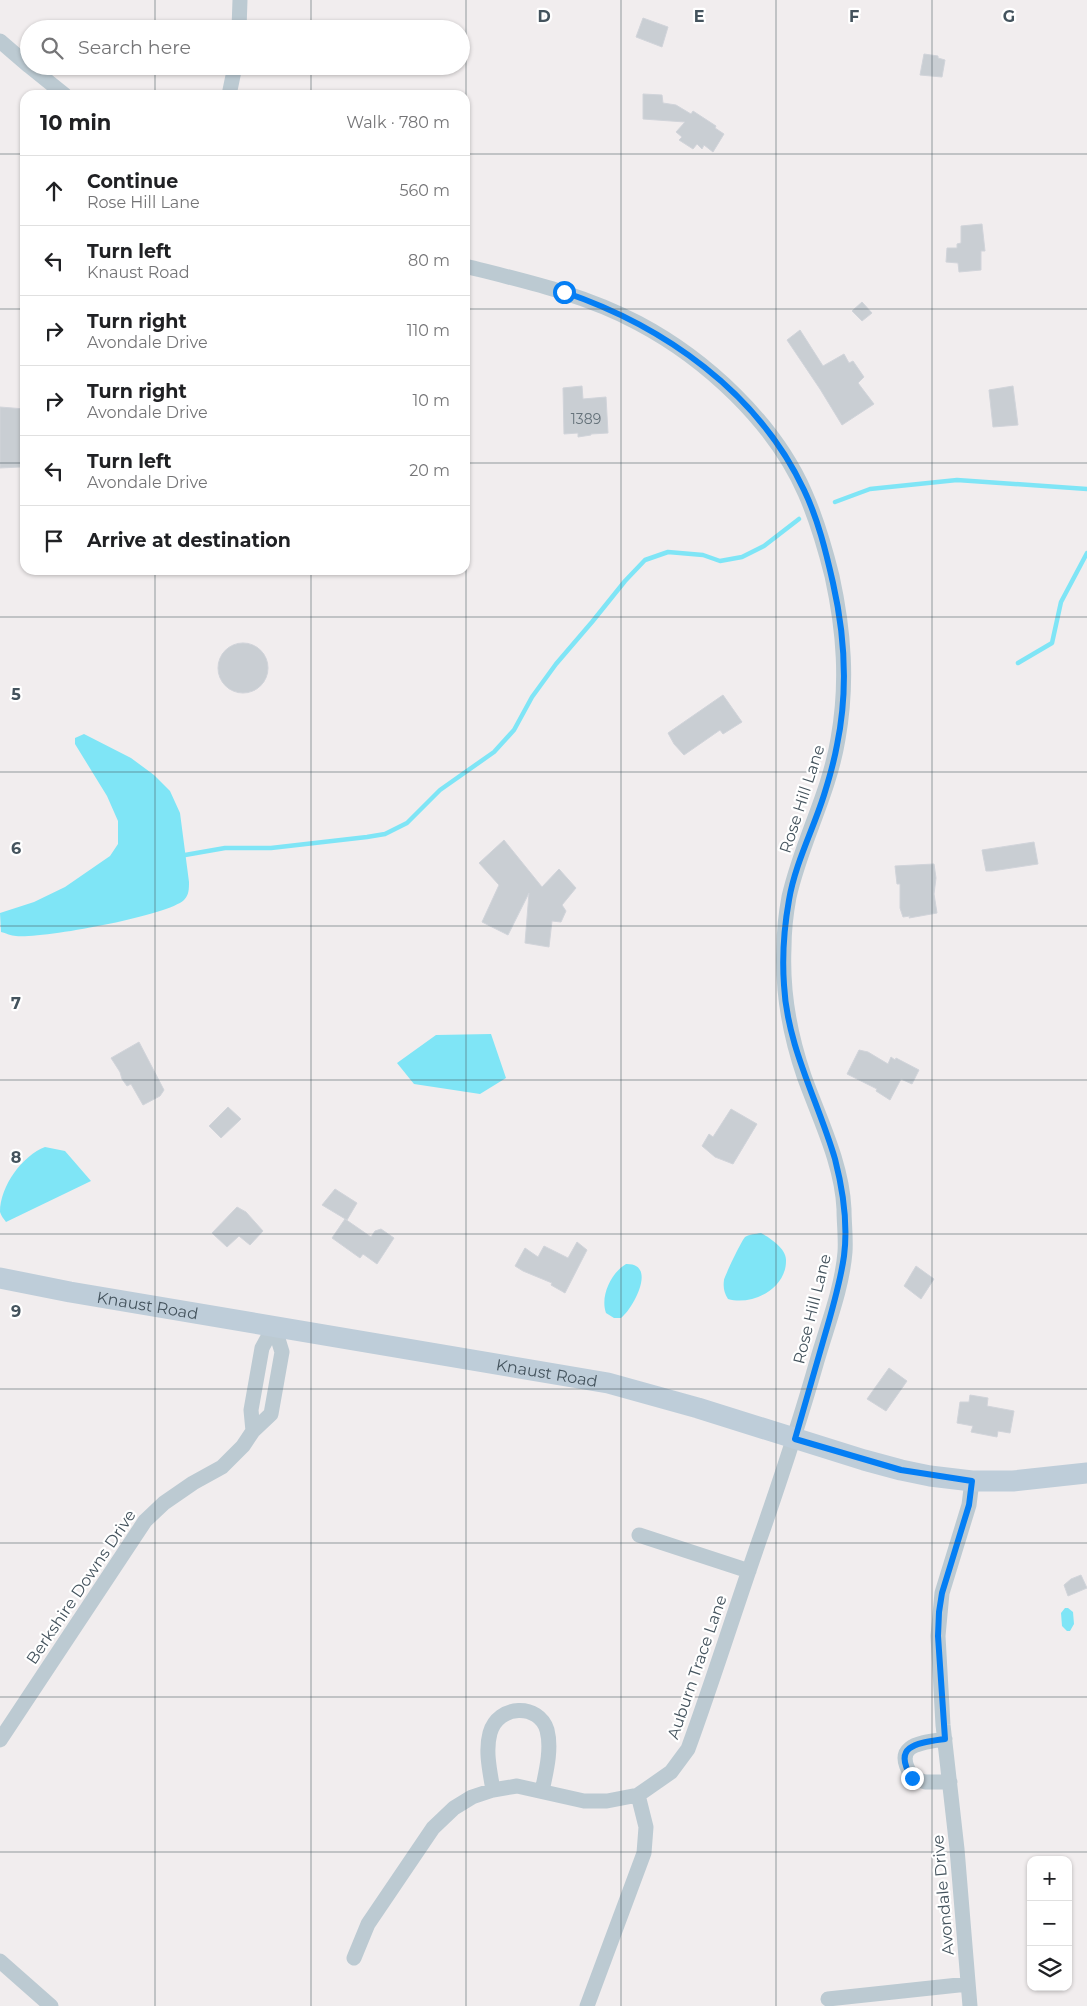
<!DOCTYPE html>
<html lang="en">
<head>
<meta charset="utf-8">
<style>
  :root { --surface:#fff; --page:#f6f6f6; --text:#202124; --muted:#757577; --line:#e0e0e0 }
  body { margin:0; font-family:Montserrat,sans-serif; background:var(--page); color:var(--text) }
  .controls { position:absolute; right:15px; bottom:15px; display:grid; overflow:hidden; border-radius:10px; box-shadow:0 1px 4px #0004 }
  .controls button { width:45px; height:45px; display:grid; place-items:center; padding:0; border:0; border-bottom:1px solid var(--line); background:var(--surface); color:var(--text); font:25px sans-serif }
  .stop { position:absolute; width:15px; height:15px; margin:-11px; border:4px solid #047ef4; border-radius:50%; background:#fff }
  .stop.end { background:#047ef4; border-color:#fff; box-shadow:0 1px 5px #0008 }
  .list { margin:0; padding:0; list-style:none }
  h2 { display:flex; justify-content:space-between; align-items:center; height:65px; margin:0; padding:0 20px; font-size:21px }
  h2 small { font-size:16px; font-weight:400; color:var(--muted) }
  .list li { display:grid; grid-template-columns:32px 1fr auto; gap:15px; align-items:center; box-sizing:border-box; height:70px; padding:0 20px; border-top:1px solid var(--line) }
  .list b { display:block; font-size:19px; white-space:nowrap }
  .list p { margin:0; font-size:16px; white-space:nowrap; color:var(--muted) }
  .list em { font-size:16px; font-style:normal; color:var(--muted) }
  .icon { flex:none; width:28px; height:28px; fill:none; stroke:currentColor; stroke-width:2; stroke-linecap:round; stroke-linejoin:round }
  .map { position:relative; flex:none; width:1087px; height:2006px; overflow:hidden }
  .search { position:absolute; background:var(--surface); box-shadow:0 1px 4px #0004; left:20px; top:20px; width:450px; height:55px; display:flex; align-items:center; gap:12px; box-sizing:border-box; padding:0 18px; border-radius:28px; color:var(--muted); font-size:19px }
  .panel { position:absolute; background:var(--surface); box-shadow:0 1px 4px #0004; left:20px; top:90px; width:450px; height:485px; border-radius:15px }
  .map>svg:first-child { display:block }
  .water { fill:#7fe5f6 }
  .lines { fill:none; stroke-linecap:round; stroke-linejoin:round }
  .stream { stroke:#7fe5f6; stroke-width:4.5 }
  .building { fill:#c9ced3; stroke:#d1d4da }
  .minor { stroke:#bccad2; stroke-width:15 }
  .secondary { stroke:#becdd9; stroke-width:21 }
  .route { stroke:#047ef4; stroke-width:6 }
  .grid { fill:none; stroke:#44535d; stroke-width:1; stroke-opacity:0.55 }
  .labels { text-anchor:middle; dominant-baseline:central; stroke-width:4.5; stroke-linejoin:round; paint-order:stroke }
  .number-label { font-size:14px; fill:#65727a }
  .street-label { font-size:16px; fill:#44535d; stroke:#fff }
  .grid-label { font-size:16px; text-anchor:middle; font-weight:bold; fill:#44535d; stroke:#fff; stroke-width:4.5; stroke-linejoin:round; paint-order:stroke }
</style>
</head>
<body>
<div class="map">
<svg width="1087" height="2006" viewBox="0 0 1087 2006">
  <rect width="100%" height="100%" fill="#f1edee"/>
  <path class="water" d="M84 734 131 758 154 775 170 791 180 813 189 882C189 889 189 895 184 900 167 916 41 939 16 936 11 936 6 933 1 932L0 913 34 902 65 887 110 856 118 844V821L107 796 75 744V738Z
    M491 1034 506 1078 480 1094 414 1084 397 1063 436 1035Z
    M45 1147 65 1151 91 1181 6 1222C4 1219 1 1216 0 1212 0 1186 23 1155 45 1147Z
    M761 1233C770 1238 787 1249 786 1261 786 1289 752 1306 728 1299 724 1293 723 1287 724 1280 725 1275 742 1240 745 1237 750 1234 755 1234 761 1233Z
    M626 1264C658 1263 633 1309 621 1318H614L606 1313C600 1296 611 1273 626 1264Z
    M1065 1608H1068L1073 1612 1074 1624 1070 1631H1067L1062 1626 1061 1613Z"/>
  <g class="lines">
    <path class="stream" d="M835 502 870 489 957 480 1087 489
      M1018 663 1052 643 1061 602 1087 553
      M185 855 225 848H271L367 837 385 834 407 823 440 790 494 752 514 730 532 697 556 664 592 622 625 581 645 560 668 552 703 555 720 561 742 557 764 546 799 519"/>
  </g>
  <path class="building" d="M643 18 668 27 662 47 636 37Z
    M924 54 938 56V58L945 60 942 77 920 75Z
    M643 94 662 95 663 103 676 105 691 114 693 111 716 126 715 128 724 134 713 152 704 145 702 149 697 144 693 149 679 140 682 137 676 132 685 122 643 119Z
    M982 224 985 251H981V270L959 272 958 263 946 262 947 248H957V244L961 243V226Z
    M862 302 872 313 862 321 852 311Z
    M800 330 823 366 844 354 849 363 853 361 864 377 858 383 874 404 842 425 820 389 787 340Z
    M582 386 583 399 606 397 608 433 591 434V435L578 437V433L564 434 563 388Z
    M1013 386 1018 425 993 427 989 390Z
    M0 407 25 409V432L21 431 20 467 0 468Z
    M218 668a25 25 0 1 1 50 0a25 25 0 1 1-50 0Z
    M723 695 742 722 723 734 720 730 684 755 674 744 668 733Z
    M504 840 542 887 559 869 576 888 562 905 566 911 561 922 552 921 549 947 525 943 529 893 508 935 482 922 499 885 479 863Z
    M1034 842 1038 864 992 871H986L982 850Z
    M934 864 936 878 934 894 937 913 909 918 910 916 903 917 900 908V884H897L895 866Z
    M139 1042 164 1090 160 1096 143 1105 131 1084 127 1086 122 1079 120 1072 111 1058Z
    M859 1050 868 1052 888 1064 891 1057 895 1060 896 1058 919 1070 912 1084 901 1079 890 1100 876 1091 877 1089 847 1074Z
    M228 1107 241 1119 221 1138 209 1126Z
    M731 1109 757 1124 733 1164 715 1157 702 1146 709 1134 713 1137Z
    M335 1189 357 1203 347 1220 322 1205Z
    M237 1207 246 1212 263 1231 250 1245 239 1236 227 1247 212 1233Z
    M345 1219 371 1237 375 1231 381 1229 394 1238 377 1264 363 1254 360 1258 332 1238Z
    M577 1242 587 1250 565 1293 551 1285 552 1283 523 1271 515 1266 525 1248 538 1257 544 1246 568 1258Z
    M916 1266 934 1279 921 1299 904 1286Z
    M889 1368 907 1381 886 1411 867 1399Z
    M970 1395 988 1398 987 1406 1014 1411 1010 1433 998 1431 997 1437 971 1432 973 1426 957 1423 960 1402H969Z
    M1081 1575 1087 1588 1068 1596 1064 1585 1071 1579Z"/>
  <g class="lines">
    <path class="minor" d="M239 29 240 0
      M0 41 29 66
      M29 66 65 95
      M229 95 235 66
      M253 1431 251 1410 262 1348 274 1326
      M639 1535 749 1571
      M945 1739C919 1743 891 1745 913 1778L925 1782H950
      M0 1740 145 1521 164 1503 193 1483 222 1467 243 1446 253 1431 271 1414 282 1352 274 1326
      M493 1790C490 1772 485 1751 490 1733 498 1704 539 1703 547 1730 552 1749 546 1772 542 1791
      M354 1958 368 1924 433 1828 454 1808 472 1797 493 1790 517 1786 584 1801H607L638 1795 671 1772 688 1749C715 1675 738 1600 764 1527 783 1472 801 1417 817 1361 827 1326 842 1289 845 1252 846 1238 844 1223 844 1209 842 1163 819 1118 804 1076 790 1035 782 992 784 948 784 932 786 913 789 897 801 843 829 794 838 739 848 683 844 631 832 576 825 548 817 520 805 493 774 422 706 359 638 323 584 294 524 281 465 266
      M0 1961 51 2006
      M828 1999 968 1984
      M587 2006 644 1853 646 1827 638 1795
      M970 2006 957 1849 943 1725 938 1636 942 1593 969 1505 972 1481"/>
    <path class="secondary" id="s1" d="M0 1278 70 1292 608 1383 698 1408 864 1460 901 1470 930 1476 972 1481H1013L1087 1473"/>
  </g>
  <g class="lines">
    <path class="route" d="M564 292C664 326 758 392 804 490 818 519 826 552 833 583 845 636 848 692 837 745 834 762 829 779 824 795 813 830 795 864 789 900 784 928 782 957 784 985 787 1046 818 1101 835 1159 843 1190 848 1225 844 1256 840 1284 832 1311 824 1338 814 1372 805 1405 795 1439L901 1470 972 1481 969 1505 942 1593 939 1612 938 1636 945 1739C918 1743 891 1745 912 1778"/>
  </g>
  <path class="grid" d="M155 0V29M311 0V29M466 0V2006M621 0V2006M776 0V2006M932 0V2006M155 66V95M311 66V95M0 154H25M465 154H1087M0 309H25M465 309H1087M0 463H25M465 463H1087M155 570V2006M311 570V2006M0 617H1087M0 772H1087M0 926H1087M0 1080H1087M0 1234H1087M0 1389H1087M0 1543H1087M0 1697H1087M0 1852H1087"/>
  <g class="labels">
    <g class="number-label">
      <text x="586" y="419">1389</text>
    </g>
    <g class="street-label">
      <text transform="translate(802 799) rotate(-72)">Rose Hill Lane</text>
      <text stroke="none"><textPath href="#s1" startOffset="150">Knaust Road</textPath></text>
      <text transform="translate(812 1309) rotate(-76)">Rose Hill Lane</text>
      <text stroke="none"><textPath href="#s1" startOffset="555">Knaust Road</textPath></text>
      <text transform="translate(81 1587) rotate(-56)">Berkshire Downs Drive</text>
      <text transform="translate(697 1667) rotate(-71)">Auburn Trace Lane</text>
      <text transform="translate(943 1895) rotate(-95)">Avondale Drive</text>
    </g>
  </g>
  <g class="grid-label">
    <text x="544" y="22">D</text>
    <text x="699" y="22">E</text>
    <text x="854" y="22">F</text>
    <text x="1009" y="22">G</text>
    <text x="16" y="700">5</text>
    <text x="16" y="854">6</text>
    <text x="16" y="1009">7</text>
    <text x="16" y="1163">8</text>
    <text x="16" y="1317">9</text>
  </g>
</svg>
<div class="controls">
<button>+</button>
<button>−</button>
<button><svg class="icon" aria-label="layers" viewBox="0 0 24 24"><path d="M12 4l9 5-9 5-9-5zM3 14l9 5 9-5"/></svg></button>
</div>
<div class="stop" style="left:564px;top:292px"></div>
<div class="stop end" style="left:912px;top:1778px"></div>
<div class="search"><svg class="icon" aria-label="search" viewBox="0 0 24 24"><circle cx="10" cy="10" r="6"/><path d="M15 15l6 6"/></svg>Search here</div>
<section class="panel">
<h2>10 min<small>Walk · 780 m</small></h2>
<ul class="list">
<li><svg class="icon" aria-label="ahead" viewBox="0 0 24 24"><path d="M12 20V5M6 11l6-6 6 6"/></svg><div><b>Continue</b><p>Rose Hill Lane</p></div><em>560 m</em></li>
<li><svg class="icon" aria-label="left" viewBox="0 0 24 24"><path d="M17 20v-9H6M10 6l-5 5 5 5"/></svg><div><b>Turn left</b><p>Knaust Road</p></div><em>80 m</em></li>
<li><svg class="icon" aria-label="right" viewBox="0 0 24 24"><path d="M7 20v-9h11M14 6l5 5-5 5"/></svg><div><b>Turn right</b><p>Avondale Drive</p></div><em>110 m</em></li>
<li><svg class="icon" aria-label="right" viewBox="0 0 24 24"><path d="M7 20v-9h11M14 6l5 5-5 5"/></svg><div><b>Turn right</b><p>Avondale Drive</p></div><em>10 m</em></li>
<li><svg class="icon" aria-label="left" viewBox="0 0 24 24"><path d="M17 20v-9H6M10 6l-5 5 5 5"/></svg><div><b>Turn left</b><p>Avondale Drive</p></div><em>20 m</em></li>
<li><svg class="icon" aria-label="arrive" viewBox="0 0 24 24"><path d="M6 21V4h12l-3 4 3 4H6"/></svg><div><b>Arrive at destination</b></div></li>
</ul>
</section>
</div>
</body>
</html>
